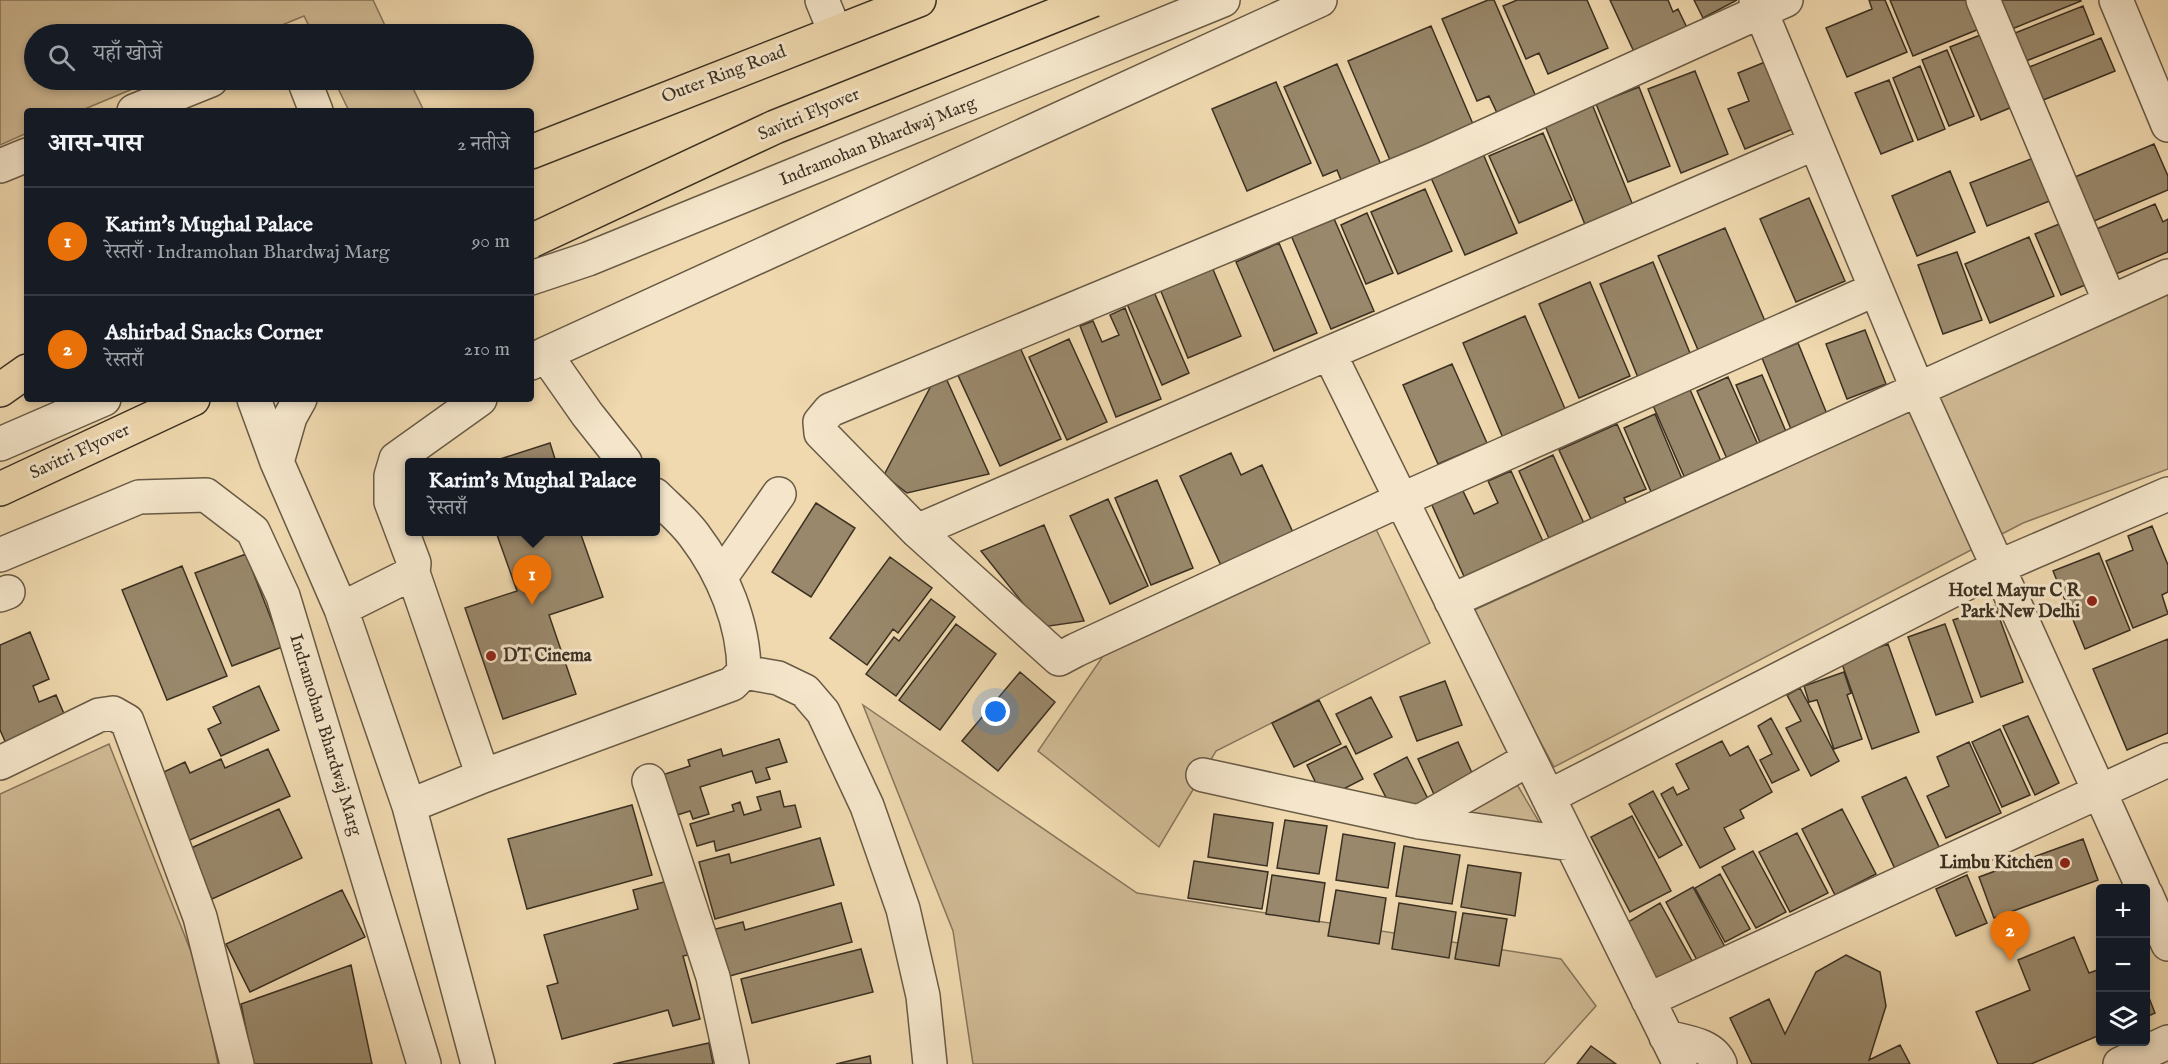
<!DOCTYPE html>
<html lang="hi">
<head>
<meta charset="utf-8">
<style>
  :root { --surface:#171b24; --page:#242831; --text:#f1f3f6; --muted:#9ea1a6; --line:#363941; --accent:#1a73e8 }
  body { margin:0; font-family:"IM FELL English","Noto Serif Devanagari",serif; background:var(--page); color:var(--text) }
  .controls { position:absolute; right:18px; bottom:18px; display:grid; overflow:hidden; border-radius:6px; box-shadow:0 3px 9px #0003 }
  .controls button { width:54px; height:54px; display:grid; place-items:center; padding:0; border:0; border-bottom:2px solid var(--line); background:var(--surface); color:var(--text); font:30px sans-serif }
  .you { position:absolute; left:996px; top:712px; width:21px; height:21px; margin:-15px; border:4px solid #fff; border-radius:50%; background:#1a73e8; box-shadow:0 0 0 9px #1a73e833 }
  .badge { display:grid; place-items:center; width:39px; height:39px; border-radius:50%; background:var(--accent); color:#fff; font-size:20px; font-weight:700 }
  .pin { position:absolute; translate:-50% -50px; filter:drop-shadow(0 2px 3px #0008) }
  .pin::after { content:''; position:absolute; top:32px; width:21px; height:18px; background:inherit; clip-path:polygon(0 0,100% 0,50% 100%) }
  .popup { position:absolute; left:405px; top:458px; width:255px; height:78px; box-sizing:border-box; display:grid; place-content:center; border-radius:6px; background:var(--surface); filter:drop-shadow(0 2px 4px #0005); font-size:20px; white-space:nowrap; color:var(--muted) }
  .popup b { font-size:22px; color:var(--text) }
  .popup::after { content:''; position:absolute; left:50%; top:100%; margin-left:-12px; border:12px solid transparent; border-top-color:var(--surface) }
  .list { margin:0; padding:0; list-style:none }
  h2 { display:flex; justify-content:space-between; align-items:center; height:78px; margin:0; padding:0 24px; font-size:26px }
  h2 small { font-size:20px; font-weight:400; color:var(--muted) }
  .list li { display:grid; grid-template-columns:39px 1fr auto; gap:18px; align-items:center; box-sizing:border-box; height:108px; padding:0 24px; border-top:2px solid var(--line) }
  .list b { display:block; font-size:22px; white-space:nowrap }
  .list p { margin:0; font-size:20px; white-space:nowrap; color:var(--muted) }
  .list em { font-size:20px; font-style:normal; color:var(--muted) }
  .icon { flex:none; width:33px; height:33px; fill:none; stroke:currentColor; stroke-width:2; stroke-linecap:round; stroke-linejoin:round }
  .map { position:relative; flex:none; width:2168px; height:1064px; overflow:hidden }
  .search { position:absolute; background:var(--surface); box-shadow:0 3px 9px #0003; left:24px; top:24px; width:510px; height:66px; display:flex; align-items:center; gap:15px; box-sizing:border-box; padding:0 21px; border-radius:33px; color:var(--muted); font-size:22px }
  .panel { position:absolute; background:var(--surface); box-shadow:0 3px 9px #0003; left:24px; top:108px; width:510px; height:294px; border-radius:6px }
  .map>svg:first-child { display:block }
  .green { fill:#d1bc97; stroke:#86765c; stroke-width:1.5 }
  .building { fill:#99886b; stroke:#3b3022; stroke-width:1.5 }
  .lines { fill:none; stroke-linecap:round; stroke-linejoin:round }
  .minor-casing { stroke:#685a45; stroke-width:36 }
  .major-casing { stroke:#3b3022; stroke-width:36 }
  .minor { stroke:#f5e6cb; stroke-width:33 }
  .major { stroke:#f0d9af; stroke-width:33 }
  .major-bridge-casing { stroke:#3b3022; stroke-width:36; stroke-linecap:butt }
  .major-bridge { stroke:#f0d9af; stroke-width:33 }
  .poi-dot { fill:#8f2418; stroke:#f5e6cb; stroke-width:2 }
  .labels { text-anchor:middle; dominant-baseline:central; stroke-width:6; stroke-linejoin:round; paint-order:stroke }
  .street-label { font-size:18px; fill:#3b3022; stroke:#f5e6cb }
  .poi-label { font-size:18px; font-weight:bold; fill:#3b3022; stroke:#f5e6cb; text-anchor:end }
</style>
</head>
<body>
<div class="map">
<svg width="2168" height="1064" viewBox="0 0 2168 1064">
  <rect width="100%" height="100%" fill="#f0d9af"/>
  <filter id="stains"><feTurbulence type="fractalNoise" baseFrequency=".00333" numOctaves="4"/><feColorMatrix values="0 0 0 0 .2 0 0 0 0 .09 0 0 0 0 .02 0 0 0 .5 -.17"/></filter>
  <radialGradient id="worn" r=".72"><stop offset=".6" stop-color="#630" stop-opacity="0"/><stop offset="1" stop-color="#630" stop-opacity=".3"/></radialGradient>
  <path class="green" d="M0 0H373L389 34H313L304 16 260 34H34V80H154L80 111H27V133L0 145Z
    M334 80H409L424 111H349Z
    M2168 276V469L2023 523 1554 767 1470 612 1917 408Z
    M1375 527 1430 643 1216 751 1159 847 1038 751 1114 640Z
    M863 705 1137 893 1561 959 1596 1006 1544 1064H973L953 931Z
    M109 744 199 972 218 1064H0V794Z
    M1512 776 1545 832 1441 814Z"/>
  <path class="building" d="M1488 0H1494L1537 99 1498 115 1489 96 1477 101 1442 19Z
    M1517 0H1587L1608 48 1548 74 1539 53 1526 59 1503 6Z
    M1610 0H1668L1673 12 1678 9 1688 30 1635 54Z
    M1694 0H1737L1703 18Z
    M1869 0H1885L1907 52 1847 77 1826 28 1872 9Z
    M1890 0H1972L1984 27 1913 56Z
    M2001 0H2080L2081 1 2007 31 1995 3Z
    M2083 6 2094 34 2016 65 2005 37Z
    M1431 26 1473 124 1390 160 1348 61Z
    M1988 32 2017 105 1981 120 1950 47Z
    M2101 38 2115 71 2036 103 2022 70Z
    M1947 50 1974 116 1949 126 1922 60Z
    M1765 62 1793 129 1745 149 1728 109 1749 101 1738 73Z
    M1337 64 1386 176 1346 192 1337 170 1323 176 1284 87Z
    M1920 66 1945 129 1918 140 1893 78Z
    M1695 71 1728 154 1681 173 1648 89Z
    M1889 80 1913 141 1881 154 1855 93Z
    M1276 82 1311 163 1247 191 1212 109Z
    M1639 87 1670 166 1628 182 1596 104Z
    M1592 104 1634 208 1586 227 1544 123Z
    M1543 133 1572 200 1519 223 1489 156Z
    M2154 144 2168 176V190L2094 221 2075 177Z
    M1481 149 1517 233 1465 255 1428 171Z
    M2036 157 2052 200 1987 226 1970 183Z
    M1950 171 1975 232 1917 256 1892 196Z
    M1425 189 1452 251 1398 274 1371 212Z
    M1809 198 1845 281 1796 302 1760 219Z
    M2155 204 2163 222 2168 219V252L2111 276 2092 231Z
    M1367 213 1393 273 1366 284 1341 225Z
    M1332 214 1374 311 1331 329 1290 233Z
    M2064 222 2090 283 2061 295 2035 234Z
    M1725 228 1768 328 1701 357 1658 256Z
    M2029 237 2054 296 1990 323 1965 264Z
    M1279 243 1317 333 1274 351 1236 262Z
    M1957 252 1982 320 1943 334 1918 265Z
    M1653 262 1692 358 1639 380 1600 284Z
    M1212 267 1241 336 1188 358 1160 289Z
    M1590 282 1630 376 1579 398 1539 304Z
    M1154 292 1189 373 1162 385 1127 304Z
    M1125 308 1161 399 1116 417 1080 326 1093 321 1102 342 1119 335 1110 315Z
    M1525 316 1566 411 1503 438 1463 343Z
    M1865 330 1886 384 1847 399 1826 344Z
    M1069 339 1107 422 1067 440 1029 357Z
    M1018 343 1061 439 1000 466 956 371Z
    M1798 343 1829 419 1793 434 1762 358Z
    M1452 364 1487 443 1438 464 1403 385Z
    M941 367 989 474 907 493 884 475Z
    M1762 375 1790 441 1764 452 1736 385Z
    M1728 377 1759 447 1728 461 1697 391Z
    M1688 385 1723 466 1687 483 1651 401Z
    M1655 414 1683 481 1652 494 1624 428Z
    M1617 424 1646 489 1624 498 1632 514 1596 530 1559 450Z
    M550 443 556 462H491Z
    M1231 453 1241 475 1262 465 1296 539 1224 572 1180 476Z
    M1553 455 1587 530 1552 545 1519 471Z
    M1511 471 1546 548 1467 583 1431 503 1462 489 1474 514 1498 503 1488 481Z
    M1157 480 1193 568 1151 585 1115 498Z
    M1108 499 1148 586 1110 604 1070 516Z
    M816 503 855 528 811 597 772 572Z
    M1044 525 1084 621 1042 627 981 551Z
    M2152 526 2168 565V592L2162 595 2168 614 2133 628 2106 561 2133 550 2128 536Z
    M496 532H580L603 597 549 615 576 694 503 719 465 608 517 591Z
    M2099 553 2130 630 2085 649 2053 571Z
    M246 554 282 647 232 666 195 573Z
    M890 557 932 588 898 633 893 629 867 665 830 638Z
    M182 566 227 676 167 700 122 590Z
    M931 599 955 617 896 696 866 674 894 637 899 641Z
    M1995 606 2023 682 1981 697 1953 620Z
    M956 624 996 654 940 730 899 700Z
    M1945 624 1973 702 1936 715 1908 637Z
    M30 632 49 679 33 686 39 702 56 695 68 723 8 748 0 730V645Z
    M2168 639V733L2127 750 2093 669Z
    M1888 644 1919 732 1872 749 1841 661Z
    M1020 672 1055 702 998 771 962 741Z
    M1844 672 1851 693 1847 695 1862 739 1834 749 1817 700 1809 702 1804 686Z
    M1445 681 1462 725 1417 741 1400 697Z
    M259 686 279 730 221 756 208 729 221 723 213 707Z
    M1800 688 1839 761 1811 776 1786 728 1801 721 1787 695Z
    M1371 697 1392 737 1356 754 1336 714Z
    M1319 700 1341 744 1294 767 1272 723Z
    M2028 716 2059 783 2035 795 2003 726Z
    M1771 718 1799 770 1772 783 1760 760 1772 754 1758 726Z
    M2000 729 2030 795 2002 807 1972 742Z
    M779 739 787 762 766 768 770 779 756 783 752 771 700 787 709 814 693 819 690 811 671 817 659 776 690 766 688 760 721 749 723 756Z
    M1722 741 1730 756 1748 746 1772 792 1740 810 1744 818 1724 828 1735 849 1700 868 1661 794 1673 787 1677 795 1689 789 1676 764Z
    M1458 742 1477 784 1437 801 1418 759Z
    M1969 742 2001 813 1946 838 1927 796 1949 786 1937 757Z
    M1346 746 1363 779 1324 799 1307 765Z
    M268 749 290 796 183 843 153 777 185 762 190 773 221 759 225 768Z
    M1407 757 1428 799 1395 815 1374 774Z
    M1906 777 1940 849 1895 869 1862 797Z
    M780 791 784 807 795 805 801 827 716 851 714 841 697 846 690 824 734 811 732 805 740 802 744 815 761 810 757 797Z
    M1653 791 1682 845 1659 858 1629 804Z
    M632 805 652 875 527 909 508 839Z
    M279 809 302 858 212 899 189 849Z
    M1842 809 1876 874 1835 895 1802 829Z
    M1214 814 1273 823 1267 866 1208 857Z
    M1632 816 1671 891 1630 912 1591 837Z
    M1285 820 1327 826 1319 874 1277 868Z
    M1797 833 1828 893 1790 912 1759 852Z
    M1343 834 1395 843 1388 888 1336 880Z
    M820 838 834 885 715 919 699 862 729 854 731 863Z
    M2083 839 2098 880 1994 918 1979 877Z
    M1404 846 1460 855 1452 904 1396 896Z
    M1753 851 1786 912 1756 928 1722 867Z
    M1194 861 1268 872 1262 909 1188 898Z
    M1468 865 1521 873 1515 916 1461 907Z
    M1720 874 1750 929 1725 942 1695 888Z
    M1272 875 1325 883 1319 922 1266 914Z
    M1967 875 1987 923 1956 936 1936 889Z
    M668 881 688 955 683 956 700 1019 673 1026 668 1010 562 1039 547 986 558 983 544 935 638 909 633 890Z
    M1693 887 1725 947 1698 962 1666 902Z
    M342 890 365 937 250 992 226 944Z
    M1336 890 1386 898 1379 944 1328 936Z
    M841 903 852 942 726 977 712 930 743 922 745 930Z
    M1399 903 1456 912 1449 958 1392 949Z
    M1660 903 1696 968 1650 992 1618 928Z
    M1463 913 1507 919 1499 966 1455 959Z
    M2074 937 2089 973 2100 969V1035L2031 1064H1998L1976 1012 2030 990 2018 960Z
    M861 949 873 992 752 1023 741 979Z
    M1846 955 1880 972 1886 1006 1869 1060 1900 1045 1910 1064H1752L1730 1018 1769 999 1785 1034 1816 972Z
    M351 965 372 1064H253L241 1004Z
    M2146 990 2155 1013 2146 1017Z
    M709 1043 713 1064H613Z
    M1591 1046 1616 1064H1577Z
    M870 1056 871 1064H836Z"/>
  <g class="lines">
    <defs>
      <path id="minor" d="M822 0 835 32
        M1756 0 1918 390 2143 888
        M1786 0 1430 161 830 410 820 422 821 433 917 531 1059 659 1076 650 1385 507 1876 289
        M1983 0 2110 302
        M2116 0 2168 125
        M304 80 316 111
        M134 111 211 80
        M0 166 27 155
        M531 278 588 259 1223 0
        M1329 353 1680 1064
        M545 354 587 414 625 462
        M531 363 545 354 1320 0
        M254 399 277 462 341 609 409 806 478 1064
        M0 444 104 399
        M277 462 290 417 300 399
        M917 531 1815 143
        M0 555 139 497 206 495 253 531 283 596 424 1064
        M413 573 483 776
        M721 577 779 494
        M0 595 8 592
        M1451 601 2168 276
        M341 609 413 573 414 563 391 502V476L396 459 480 399
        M744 672 778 678 805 691 823 712 867 806 903 909 923 996 930 1064
        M0 763 99 715 113 713 127 721 200 917 237 1064
        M1203 775 1419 822 1571 844
        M649 781 713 977 732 1064
        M1548 797 1998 567 2168 494
        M409 806 483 776 732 684 744 672C744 624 723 573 694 535 683 520 668 508 655 495
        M1419 822 1529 759
        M2146 894 2168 944
        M1648 1000 2168 760
        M1666 1037C1685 1042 1712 1044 1720 1064
        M2120 1064 2168 1042"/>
      <path id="major" d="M531 152 919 0
        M0 390 27 371
        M0 489 193 399"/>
    </defs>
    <use href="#minor" class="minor-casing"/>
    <use href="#major" class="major-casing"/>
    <use href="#minor" class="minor"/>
    <use href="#major" class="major"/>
    <defs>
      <path id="major-bridge" d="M531 241 775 127 1093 0"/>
    </defs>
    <use href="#major-bridge" class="major-bridge-casing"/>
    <use href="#major-bridge" class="major-bridge"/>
  </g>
  <g class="poi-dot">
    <circle cx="2092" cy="601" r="6"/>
    <circle cx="491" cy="656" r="6"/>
    <circle cx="2065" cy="863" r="6"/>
  </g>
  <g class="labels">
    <g class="street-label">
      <text transform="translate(724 75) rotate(-21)">Outer Ring Road</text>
      <text transform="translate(809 115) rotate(-23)">Savitri Flyover</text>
      <text transform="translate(878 142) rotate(-22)">Indramohan Bhardwaj Marg</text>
      <text transform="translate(80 452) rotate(-25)">Savitri Flyover</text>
      <text transform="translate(325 735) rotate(73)">Indramohan Bhardwaj Marg</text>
    </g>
    <g class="poi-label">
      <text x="2080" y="591">Hotel Mayur C R<tspan x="2080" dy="21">Park New Delhi</tspan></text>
      <text x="503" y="656" text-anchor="start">DT Cinema</text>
      <text x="2053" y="863">Limbu Kitchen</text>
    </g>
  </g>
  <rect width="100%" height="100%" filter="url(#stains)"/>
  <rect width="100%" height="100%" fill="url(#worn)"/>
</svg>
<div class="controls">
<button>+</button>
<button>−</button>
<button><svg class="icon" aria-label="layers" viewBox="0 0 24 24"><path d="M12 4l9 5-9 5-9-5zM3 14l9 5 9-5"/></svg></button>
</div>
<div class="you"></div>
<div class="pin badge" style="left:532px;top:605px;background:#e8710a">1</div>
<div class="popup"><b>Karim's Mughal Palace</b>रेस्तराँ</div>
<div class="pin badge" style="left:2010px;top:961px;background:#e8710a">2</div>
<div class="search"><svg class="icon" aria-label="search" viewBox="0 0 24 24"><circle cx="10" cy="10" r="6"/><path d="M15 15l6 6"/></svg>यहाँ खोजें</div>
<section class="panel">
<h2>आस-पास<small>2 नतीजे</small></h2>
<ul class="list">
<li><span class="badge" style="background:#e8710a">1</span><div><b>Karim's Mughal Palace</b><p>रेस्तराँ · Indramohan Bhardwaj Marg</p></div><em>90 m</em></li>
<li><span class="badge" style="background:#e8710a">2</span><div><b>Ashirbad Snacks Corner</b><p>रेस्तराँ</p></div><em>210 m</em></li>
</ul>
</section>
</div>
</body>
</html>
